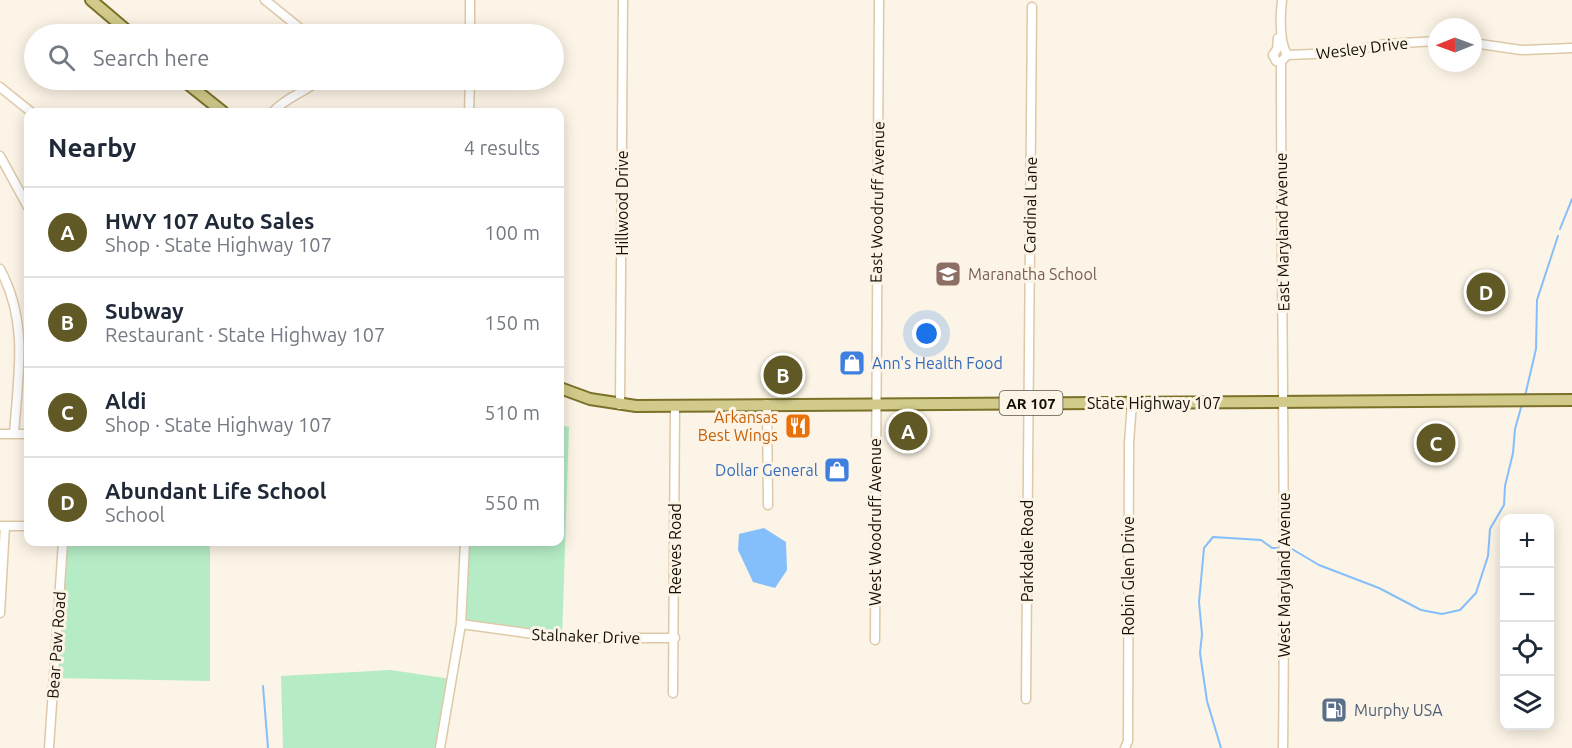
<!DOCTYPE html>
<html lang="en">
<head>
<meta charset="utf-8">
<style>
  :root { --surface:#fff; --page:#f6f6f7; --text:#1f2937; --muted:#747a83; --line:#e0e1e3; --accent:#605925 }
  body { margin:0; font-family:Ubuntu,sans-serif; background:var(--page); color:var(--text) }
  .controls { position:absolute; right:18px; bottom:18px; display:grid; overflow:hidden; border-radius:12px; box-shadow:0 3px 15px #0003 }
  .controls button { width:54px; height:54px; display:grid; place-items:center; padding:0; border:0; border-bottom:2px solid var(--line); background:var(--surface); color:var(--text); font:30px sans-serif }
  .compass { position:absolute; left:1428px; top:18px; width:54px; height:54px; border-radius:50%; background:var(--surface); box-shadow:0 3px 15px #0003; rotate:269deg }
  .you { position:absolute; left:927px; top:334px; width:21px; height:21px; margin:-15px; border:4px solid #fff; border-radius:50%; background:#1a73e8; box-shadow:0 0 0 9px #1a73e833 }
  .badge { display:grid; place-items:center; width:39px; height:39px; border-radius:50%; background:var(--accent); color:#fff; font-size:20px; font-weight:700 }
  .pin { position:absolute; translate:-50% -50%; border:3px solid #fff; box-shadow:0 2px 6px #0006 }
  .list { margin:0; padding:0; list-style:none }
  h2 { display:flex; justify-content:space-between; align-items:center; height:78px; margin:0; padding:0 24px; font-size:26px }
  h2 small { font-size:20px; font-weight:400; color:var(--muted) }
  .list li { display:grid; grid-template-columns:39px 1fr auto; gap:18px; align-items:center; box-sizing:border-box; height:90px; padding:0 24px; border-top:2px solid var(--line) }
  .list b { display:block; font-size:22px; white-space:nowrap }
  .list p { margin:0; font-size:20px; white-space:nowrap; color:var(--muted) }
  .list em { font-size:20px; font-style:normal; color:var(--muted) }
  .icon { flex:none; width:33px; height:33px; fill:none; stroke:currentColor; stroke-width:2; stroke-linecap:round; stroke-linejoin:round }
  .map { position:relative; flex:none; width:1572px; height:748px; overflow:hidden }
  .search { position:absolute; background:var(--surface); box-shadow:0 3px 15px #0003; left:24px; top:24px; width:540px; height:66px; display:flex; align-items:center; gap:15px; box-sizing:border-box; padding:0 21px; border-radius:33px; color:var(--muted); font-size:22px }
  .panel { position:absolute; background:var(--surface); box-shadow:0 3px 15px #0003; left:24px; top:108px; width:540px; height:438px; border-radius:12px }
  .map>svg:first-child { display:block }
  .green { fill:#b5ecc5 }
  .water { fill:#84bffb }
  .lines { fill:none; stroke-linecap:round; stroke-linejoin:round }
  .stream { stroke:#84bffb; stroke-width:2 }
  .minor-casing { stroke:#ddc9a7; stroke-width:11 }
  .major-casing { stroke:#7c7129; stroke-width:14 }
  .minor { stroke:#fff; stroke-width:8 }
  .major { stroke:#d1ca8b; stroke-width:10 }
  .labels { text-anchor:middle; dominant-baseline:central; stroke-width:6; stroke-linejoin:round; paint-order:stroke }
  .shield { fill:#fcf4e6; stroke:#5a5348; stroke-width:1.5 }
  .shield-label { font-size:15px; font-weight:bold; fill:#150e04 }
  .street-label { font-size:16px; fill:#150e04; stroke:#fcf4e6 }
  .education-label { font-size:16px; fill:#785e54; stroke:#fcf4e6; text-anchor:start }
  .shop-label { font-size:16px; fill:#366cbe; stroke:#fcf4e6; text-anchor:start }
  .food-label { font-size:16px; fill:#c56008; stroke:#fcf4e6; text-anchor:end }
  .service-label { font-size:16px; fill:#4e5e75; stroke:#fcf4e6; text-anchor:start }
</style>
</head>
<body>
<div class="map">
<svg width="1572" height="748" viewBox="0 0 1572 748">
  <rect width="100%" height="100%" fill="#fcf4e6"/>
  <path class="green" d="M560 425 569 427 562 638 461 624 465 542H560Z
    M63 542H210V681L54 678Z
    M391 670 451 679 437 748H283L281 676Z"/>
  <path class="water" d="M764 528 786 542 787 570 775 588 753 582 738 550 739 534Z"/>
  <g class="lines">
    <path class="stream" d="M1560 229 1572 199
      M1525 396 1536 349 1537 300 1558 236
      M1287 549H1292L1319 565 1379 588 1421 610 1442 614 1460 610 1476 593 1488 556 1490 529 1504 505 1505 486 1513 453 1515 429 1522 404
      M263 686 268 748
      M1221 748 1207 701 1200 653 1202 634 1199 602 1204 548 1213 537 1261 540 1272 548H1281"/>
    <defs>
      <path id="minor" d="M265 0 307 34
        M1282 0C1280 18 1279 40 1287 55
        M470 34V0
        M1278 38 1277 49 1273 55 1276 61 1281 62
        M1473 43 1521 50 1572 48
        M1287 55 1338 53 1386 44 1437 41
        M0 87 31 112
        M273 112C286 97 304 93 319 80
        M469 112 470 80
        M0 156 28 207
        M0 269C29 323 18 375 14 434
        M767 404 768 505
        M620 405 623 0
        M0 434H28
        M0 526H28
        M0 613 5 526
        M461 624 562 638H675
        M875 640 879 0
        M673 693 675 405
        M1026 699 1032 7
        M49 748 63 542
        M440 748 461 624 465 542
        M1125 748 1128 741 1129 443 1132 403
        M1283 748C1286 519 1281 290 1281 62L1287 55"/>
      <path id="major" d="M91 0 131 34
        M183 80 223 112
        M560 388 590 399 636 406 1572 400"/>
    </defs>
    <use href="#minor" class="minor-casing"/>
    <use href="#major" class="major-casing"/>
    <use href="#minor" class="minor"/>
    <use href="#major" class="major"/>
  </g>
  <defs>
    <symbol id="school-square" viewBox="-11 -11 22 22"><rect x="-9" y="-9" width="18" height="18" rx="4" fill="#8d6e63" stroke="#fcf4e6"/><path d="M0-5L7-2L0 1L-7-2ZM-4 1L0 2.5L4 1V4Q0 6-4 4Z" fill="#fff"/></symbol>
    <symbol id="shop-square" viewBox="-11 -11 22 22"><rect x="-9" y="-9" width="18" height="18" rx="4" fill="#3f7fe0" stroke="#fcf4e6"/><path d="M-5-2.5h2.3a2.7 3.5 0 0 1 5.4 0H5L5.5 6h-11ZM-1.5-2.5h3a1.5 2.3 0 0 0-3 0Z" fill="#fff"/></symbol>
    <symbol id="restaurant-square" viewBox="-11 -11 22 22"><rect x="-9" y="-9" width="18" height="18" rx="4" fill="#e8710a" stroke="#fcf4e6"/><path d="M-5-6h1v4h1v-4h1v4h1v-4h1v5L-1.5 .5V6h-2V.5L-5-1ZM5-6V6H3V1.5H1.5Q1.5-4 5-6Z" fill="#fff"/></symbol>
    <symbol id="fuel-square" viewBox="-11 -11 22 22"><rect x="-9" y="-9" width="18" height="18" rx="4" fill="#5c6f8a" stroke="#fcf4e6"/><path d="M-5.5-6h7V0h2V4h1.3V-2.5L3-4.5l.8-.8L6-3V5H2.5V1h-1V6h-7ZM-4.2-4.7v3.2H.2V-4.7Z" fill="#fff"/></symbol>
  </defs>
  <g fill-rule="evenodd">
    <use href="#school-square" x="933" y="259" width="30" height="30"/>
    <use href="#shop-square" x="837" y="348" width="30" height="30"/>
    <use href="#restaurant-square" x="783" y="411" width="30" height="30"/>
    <use href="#shop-square" x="822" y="455" width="30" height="30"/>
    <use href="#fuel-square" x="1319" y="695" width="30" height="30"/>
  </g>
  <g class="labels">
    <rect class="shield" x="999.5" y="391" width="63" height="24" rx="4.5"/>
    <g class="shield-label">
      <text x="1031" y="403">AR 107</text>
    </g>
    <g class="street-label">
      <text transform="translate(1362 48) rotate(-7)">Wesley Drive</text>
      <text transform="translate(877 202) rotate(-89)">East Woodruff Avenue</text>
      <text transform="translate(622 203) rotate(-90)">Hillwood Drive</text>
      <text transform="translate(1030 205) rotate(-89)">Cardinal Lane</text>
      <text transform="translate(1282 232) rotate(-91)">East Maryland Avenue</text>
      <text x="1154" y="403">State Highway 107</text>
      <text transform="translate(875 522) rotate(-90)">West Woodruff Avenue</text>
      <text transform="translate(675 549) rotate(-90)">Reeves Road</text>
      <text transform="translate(1027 551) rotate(-90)">Parkdale Road</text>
      <text transform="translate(1284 575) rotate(-90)">West Maryland Avenue</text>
      <text transform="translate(1128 576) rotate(-90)">Robin Glen Drive</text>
      <text transform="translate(586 636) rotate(2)">Stalnaker Drive</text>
      <text transform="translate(56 645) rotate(-86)">Bear Paw Road</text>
    </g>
    <g class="education-label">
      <text x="968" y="274">Maranatha School</text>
    </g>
    <g class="shop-label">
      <text x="872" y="363">Ann's Health Food</text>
      <text x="818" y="470" text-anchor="end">Dollar General</text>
    </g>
    <g class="food-label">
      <text x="778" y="417">Arkansas<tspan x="778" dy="18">Best Wings</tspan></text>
    </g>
    <g class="service-label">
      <text x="1354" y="710">Murphy USA</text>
    </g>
  </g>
</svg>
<div class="controls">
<button>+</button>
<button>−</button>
<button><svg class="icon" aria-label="locate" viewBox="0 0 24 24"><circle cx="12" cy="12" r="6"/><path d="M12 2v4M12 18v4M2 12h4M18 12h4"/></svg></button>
<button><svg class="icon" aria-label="layers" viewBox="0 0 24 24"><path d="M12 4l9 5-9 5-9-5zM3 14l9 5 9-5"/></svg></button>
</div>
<svg class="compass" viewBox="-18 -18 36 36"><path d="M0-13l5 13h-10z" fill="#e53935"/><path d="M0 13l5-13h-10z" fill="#747a83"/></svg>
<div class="you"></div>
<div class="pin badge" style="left:908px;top:431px">A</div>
<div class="pin badge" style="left:783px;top:375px">B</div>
<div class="pin badge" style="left:1436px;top:443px">C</div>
<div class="pin badge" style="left:1486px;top:292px">D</div>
<div class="search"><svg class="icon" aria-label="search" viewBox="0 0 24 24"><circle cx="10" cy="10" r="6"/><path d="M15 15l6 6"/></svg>Search here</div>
<section class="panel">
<h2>Nearby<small>4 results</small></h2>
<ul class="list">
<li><span class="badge">A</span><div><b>HWY 107 Auto Sales</b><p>Shop · State Highway 107</p></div><em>100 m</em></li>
<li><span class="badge">B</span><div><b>Subway</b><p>Restaurant · State Highway 107</p></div><em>150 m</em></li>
<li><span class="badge">C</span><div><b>Aldi</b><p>Shop · State Highway 107</p></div><em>510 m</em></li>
<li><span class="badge">D</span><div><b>Abundant Life School</b><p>School</p></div><em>550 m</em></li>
</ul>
</section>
</div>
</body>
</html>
